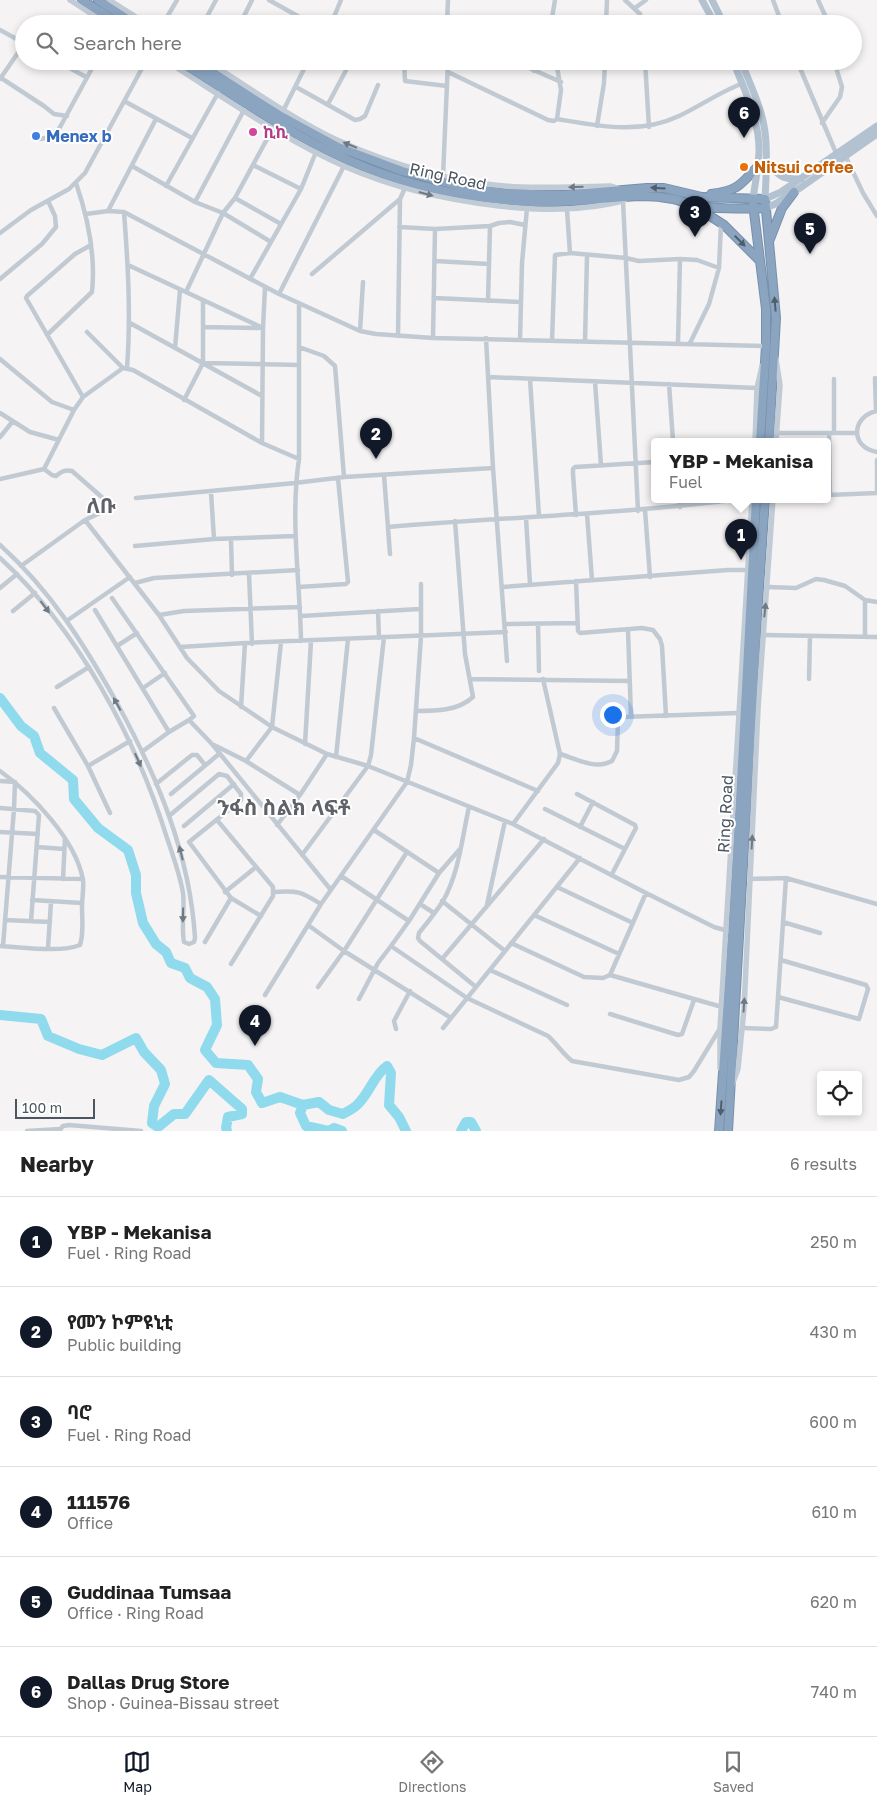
<!DOCTYPE html>
<html lang="en">
<head>
<meta charset="utf-8">
<style>
  :root { --surface:#fff; --page:#f2f2f2; --text:#222; --muted:#767676; --line:#e0e0e0; --accent:#111827 }
  body { margin:0; font-family:"Golos Text","Noto Sans Ethiopic",sans-serif; background:var(--page); color:var(--text) }
  .controls { position:absolute; right:15px; bottom:15px; display:grid; overflow:hidden; border-radius:5px; box-shadow:0 2px 8px #0003 }
  .controls button { width:45px; height:45px; display:grid; place-items:center; padding:0; border:0; border-bottom:1px solid var(--line); background:var(--surface); color:var(--text); font:25px sans-serif }
  .scale { position:absolute; left:15px; bottom:12px; width:80px; box-sizing:border-box; padding-left:5px; border:2px solid #4a5661; border-top:0; font-size:14px; line-height:18px; white-space:nowrap; color:#4a5661; -webkit-text-stroke:4px #fff; paint-order:stroke }
  .you { position:absolute; left:612px; top:714px; width:18px; height:18px; margin:-12px; border:4px solid #fff; border-radius:50%; background:#1a73e8; box-shadow:0 0 0 8px #1a73e833 }
  .badge { display:grid; place-items:center; width:32px; height:32px; border-radius:50%; background:var(--accent); color:#fff; font-size:16px; font-weight:700 }
  .pin { position:absolute; translate:-50% -41px; filter:drop-shadow(0 1px 2px #0008) }
  .pin::after { content:''; position:absolute; top:26px; width:18px; height:15px; background:inherit; clip-path:polygon(0 0,100% 0,50% 100%) }
  .popup { position:absolute; left:651px; top:438px; width:180px; height:65px; box-sizing:border-box; display:grid; place-content:center; border-radius:5px; background:var(--surface); filter:drop-shadow(0 1px 4px #0005); font-size:16px; white-space:nowrap; color:var(--muted) }
  .popup b { font-size:19px; color:var(--text) }
  .popup::after { content:''; position:absolute; left:50%; top:100%; margin-left:-10px; border:10px solid transparent; border-top-color:var(--surface) }
  .list { margin:0; padding:0; list-style:none }
  h2 { display:flex; justify-content:space-between; align-items:center; height:65px; margin:0; padding:0 20px; font-size:21px }
  h2 small { font-size:16px; font-weight:400; color:var(--muted) }
  .list li { display:grid; grid-template-columns:32px 1fr auto; gap:15px; align-items:center; box-sizing:border-box; height:90px; padding:0 20px; border-top:1px solid var(--line) }
  .list b { display:block; font-size:19px; white-space:nowrap }
  .list p { margin:0; font-size:16px; white-space:nowrap; color:var(--muted) }
  .list em { font-size:16px; font-style:normal; color:var(--muted) }
  .icon { flex:none; width:28px; height:28px; fill:none; stroke:currentColor; stroke-width:2; stroke-linecap:round; stroke-linejoin:round }
  .map { position:relative; flex:none; width:877px; height:1131px; overflow:hidden }
  .search { position:absolute; background:var(--surface); box-shadow:0 2px 8px #0003; left:15px; right:15px; top:15px; height:55px; display:flex; align-items:center; gap:12px; box-sizing:border-box; padding:0 18px; border-radius:28px; color:var(--muted); font-size:19px }
  .sheet { height:605px; background:var(--surface) }
  nav { display:flex; justify-content:space-around; align-items:center; box-sizing:border-box; height:70px; border-top:1px solid var(--line); background:var(--surface); font-size:14px; color:var(--muted) }
  nav a { display:grid; justify-items:center; gap:2px }
  nav .on { color:var(--accent) }
  .map>svg:first-child { display:block }
  .lines { fill:none; stroke-linecap:round; stroke-linejoin:round }
  .river { stroke:#90daee; stroke-width:10 }
  .highway-casing { stroke:#7690ad; stroke-width:10 }
  .street { stroke:#c1cad2; stroke-width:4.5 }
  .secondary { stroke:#c1cbd6; stroke-width:5.5 }
  .primary { stroke:#b3c2d1; stroke-width:7 }
  .highway { stroke:#8ba5c1; stroke-width:8 }
  .oneway { fill:#6e7984 }
  .oneway2 { fill:#505e6b }
  .oneway3 { fill:#6e7983 }
  .hotel-dot { fill:#d1479c; stroke:#fff; stroke-width:2 }
  .shop-dot { fill:#3f7fe0; stroke:#fff; stroke-width:2 }
  .food-dot { fill:#e8710a; stroke:#fff; stroke-width:2 }
  .labels { text-anchor:middle; dominant-baseline:central; stroke-width:4; stroke-linejoin:round; paint-order:stroke }
  .hotel-label { font-size:16px; font-weight:bold; fill:#b23c85; stroke:#fff; text-anchor:start }
  .shop-label { font-size:16px; font-weight:bold; fill:#366cbe; stroke:#fff; text-anchor:start }
  .food-label { font-size:16px; font-weight:bold; fill:#c56008; stroke:#fff; text-anchor:start }
  .street-label { font-size:16px; fill:#4a5661; stroke:#fff }
  .district-label { font-size:21px; font-weight:bold; fill:#5f6368; stroke:#fff }
</style>
</head>
<body>
<div class="map">
<svg width="877" height="1131" viewBox="0 0 877 1131">
  <rect width="100%" height="100%" fill="#f5f3f3"/>
  <g class="lines">
    <path class="river" d="M0 698 21 726 34 736 40 753 73 780 74 799 98 828 128 850 136 875V893L143 923 156 944 166 952 171 963 185 968 190 978 207 987 215 999 217 1025 205 1050 216 1063 248 1065 258 1079 256 1092 262 1103 280 1097 303 1105 319 1102 329 1110 343 1114C348 1111 353 1109 357 1105 370 1093 373 1076 387 1066L391 1073 389 1105 399 1117 406 1131
      M0 1015 41 1019 48 1036 79 1049 102 1055 136 1038 144 1052 161 1070 165 1084 154 1106 152 1123 158 1127 174 1114H185L209 1080 242 1109V1114L228 1117 226 1128 227 1131
      M303 1105 300 1113 306 1126 328 1131
      M329 1131 334 1128 342 1131
      M461 1131 466 1122H471L476 1131"/>
    <defs>
      <path id="highway" d="M82 0 120 24
        M98 0 135 24
        M179 61C240 99 300 142 367 168 419 189 477 199 533 202 570 204 606 197 643 196 652 196 663 197 673 199 679 200 685 203 691 205 711 209 746 209 766 208
        M194 61 279 115 338 147 402 171 463 187 502 193 563 195 647 188H664L702 197 765 199 776 318 769 441
        M711 194C737 191 741 185 758 166
        M753 204 766 309V346L760 441
        M696 207 724 225 759 260
        M770 239 782 208 794 192
        M719 1131 735 897 756 499
        M728 1131 757 618 765 499"/>
    </defs>
    <use href="#highway" class="highway-casing"/>
    <path class="street" d="M269 0 312 24
      M625 0 640 14 642 24
      M773 0 782 24
      M818 0 829 24
      M635 8 646 0
      M163 24 177 0
      M203 24 216 0
      M240 24 252 0
      M331 24 341 0
      M371 24 378 21 384 24
      M447 24 448 0
      M551 24 555 0
      M606 24 607 0
      M0 30 24 43
      M57 61 86 77
      M136 61 143 66
      M404 61 405 81 447 86
      M513 61 561 82
      M645 61 649 127
      M797 61 836 153
      M534 71 538 61
      M448 72 548 120 554 121 557 119 561 90 556 61
      M1 78 44 106 54 114 67 116
      M0 79 24 44
      M296 87 355 120 360 119 365 116 378 85
      M124 101 192 138
      M328 104 351 61
      M284 109 308 61
      M557 119C599 126 639 135 679 116 700 106 720 92 741 84
      M822 123 840 97 842 87 834 61
      M597 126 604 83 605 61
      M40 139 50 137 59 129 96 61
      M845 155 863 193 877 216
      M253 165 301 189
      M132 166 195 202 223 213 271 242
      M443 176 448 61
      M166 186 218 93
      M235 198 281 224
      M623 201 638 511
      M195 202 244 110
      M567 210 570 253
      M108 211 156 119
      M124 212C128 264 131 315 127 368
      M86 214 108 211 124 212 279 294 360 331 376 334 433 338 766 346
      M399 227 435 229 490 226 499 223 510 222 525 225
      M0 233 31 210 69 189 85 173 146 61
      M435 261 489 264
      M128 265 263 328
      M312 274 400 199
      M0 279 42 244 56 227 55 216 48 201
      M250 279 301 189 316 152
      M186 292 223 213 235 198 273 128
      M279 294 344 166
      M434 298 521 302
      M488 301 490 226
      M299 303V459C290 519 300 581 301 641
      M130 323 262 396
      M203 327 259 328
      M360 331 363 282
      M87 332 123 368
      M47 335 92 292C96 254 88 218 76 183
      M398 336 400 199 405 188
      M433 338 435 229
      M486 338 493 468 507 661
      M520 340 522 263 527 208
      M552 341 555 255 570 253 626 258 639 261 680 259 697 260 719 268
      M585 342 587 256
      M678 343 680 259
      M690 343 709 304 719 268 721 224
      M299 347 324 356 335 366 344 477
      M175 348 180 290
      M0 359 52 402 74 410
      M205 363 299 365
      M488 377 757 388
      M875 378 876 410
      M530 379 539 516
      M595 382 601 465
      M669 384 673 441
      M83 397 26 298 27 296 75 254 91 245
      M184 400 203 363V301
      M877 411C851 416 850 448 877 452
      M0 413 30 432 59 440
      M776 433H857
      M829 433 830 495
      M834 433V379
      M0 437 13 421
      M262 443 263 328 265 287
      M44 469 52 475 56 476C61 472 65 469 72 471L104 499 107 503 106 510 85 520
      M384 475 390 554
      M0 479 44 469 74 410 83 397 123 368 133 370 262 443 299 459
      M211 492 214 539
      M877 493V460
      M829 495 877 493
      M136 498 295 483 344 477 493 468
      M679 499 680 507
      M645 510 650 577
      M587 514 592 580
      M576 515 573 474V469L575 467 655 462
      M526 518 530 584
      M388 527C506 517 623 514 740 499L751 500
      M231 540 232 575
      M0 545C51 591 84 644 117 703 157 776 190 854 195 938L194 942 189 944 184 942C181 926 185 909 183 893 180 875 173 856 167 838 136 738 77 629 0 558
      M135 546 214 539 296 536
      M21 566 85 520 159 615 187 658 219 691 272 727 327 754 368 766 513 824 646 893 714 927 728 931
      M249 574 252 644
      M576 581 578 631 580 633 642 628 653 630 660 639 662 646 666 716
      M135 583 154 578 298 570
      M299 587 346 584 348 582 338 478
      M502 587 728 570H748
      M768 587 796 588 816 579 824 580 845 586 865 600 877 602
      M0 588 17 574
      M112 598 194 716 189 720 212 744 331 890
      M865 600V637
      M95 610 169 732 189 720
      M13 611 35 593
      M378 611 379 638
      M159 615 184 611 300 607
      M301 616 419 609
      M68 620 130 577
      M505 624 577 623
      M538 624 539 671
      M628 630 631 717
      M763 635 877 637
      M281 642 272 727 246 761 300 795
      M117 646 137 633
      M180 647 245 643
      M470 679 629 681
      M809 679 810 636
      M57 687 89 667
      M143 688 165 673
      M241 707 245 643 506 632
      M54 708 88 766 110 813
      M416 711C435 711 458 711 473 697L465 654 455 521
      M414 738 538 791
      M305 744 311 641
      M214 745 246 761
      M143 751 169 732
      M560 754C576 759 596 770 612 761L617 751 618 720 622 717 738 713
      M336 757 348 639
      M88 766 130 741
      M0 771C32 794 76 840 83 880 84 888 82 898 82 907 82 920 84 933 80 945 61 953 21 947 0 946
      M0 781 15 782 14 809 3 946
      M156 784 192 755H197L205 765
      M171 794 219 754
      M577 794 635 825 636 828 612 874
      M469 807C462 838 459 873 443 901 436 912 427 923 419 933L418 938 420 941 476 987
      M0 808 35 811 39 815 31 921
      M545 809 625 849
      M169 816 219 774 227 776 241 794V800L189 842 231 898 261 916
      M217 820 273 887V896L231 964
      M513 824 558 763 560 754 543 679
      M277 825 300 795 327 754
      M184 826 234 784
      M580 827 593 802
      M374 830 439 873
      M0 832 38 834
      M37 847 64 849
      M460 849 439 873 409 921 391 946 467 998 548 1036C557 1044 563 1054 572 1061L679 1080 689 1077 694 1071 719 1030
      M302 855 368 766 371 755 384 637
      M341 876 409 921
      M0 877 83 879
      M63 879 65 838
      M750 879 786 878 877 904
      M557 887 633 923
      M225 892 256 867
      M274 892C298 890 301 892 321 904
      M32 900 82 903
      M442 901 505 951
      M420 904 434 913
      M487 905 505 821
      M534 915 619 954
      M5 920 50 922
      M783 922 820 933
      M308 925 344 951 451 1018
      M205 942 231 898
      M511 943 584 977 603 978 610 975 722 1007
      M48 948 51 902
      M442 959 544 839
      M490 970 567 1005
      M610 975 646 893
      M318 987 344 951 407 852
      M265 995 321 904 407 782 411 765 414 738 421 636V584
      M778 997 859 1019 868 989 866 985 781 960
      M359 999 378 963 391 946
      M610 1014 678 1035 682 1034 694 1000
      M443 1028 580 858
      M743 1028 771 1029 776 1027 786 878
      M396 1029 394 1021 410 991
      M27 1131 60 1129
      M59 1131 63 1126 69 1125 141 1131"/>
    <path class="secondary" d="M70 0 107 24
      M109 0 147 24
      M166 61C225 98 282 139 346 167 394 188 447 200 499 206 543 211 581 211 623 201L627 197
      M207 61C248 87 293 119 337 140 393 166 458 184 520 187 551 188 581 187 611 186L620 189
      M755 441 757 388 762 366
      M776 441 780 385 776 359
      M720 1068V1028L752 499
      M732 1085 738 1069 744 1009 758 709 773 499"/>
    <path class="primary" d="M702 0 715 24
      M712 0 724 24
      M733 61C744 89 759 119 759 149 759 166 755 183 753 199
      M741 61C750 84 762 108 765 132 768 154 766 177 765 199L781 192 877 126
      M767 161C777 175 782 180 801 179
      M766 208 775 204 803 186 877 134"/>
    <use href="#highway" class="highway"/>
  </g>
  <defs><path id="oneway-solid" d="M-6-.8H1V-3.2L6.5 0L1 3.2V.8H-6Z" transform="scale(1.25)"/></defs>
  <g class="oneway">
    <use href="#oneway-solid" transform="translate(350 145) rotate(-158)"/>
    <use href="#oneway-solid" transform="translate(576 187) rotate(178)"/>
    <use href="#oneway-solid" transform="translate(426 194) rotate(15)"/>
    <use href="#oneway-solid" transform="translate(765 610) rotate(-84)"/>
    <use href="#oneway-solid" transform="translate(752 842) rotate(-87)"/>
    <use href="#oneway-solid" transform="translate(744 1005) rotate(-86)"/>
  </g>
  <g class="oneway2">
    <use href="#oneway-solid" transform="translate(658 188) rotate(-177)"/>
    <use href="#oneway-solid" transform="translate(740 241) rotate(45)"/>
    <use href="#oneway-solid" transform="translate(775 304) rotate(-95)"/>
    <use href="#oneway-solid" transform="translate(721 1108) rotate(94)"/>
  </g>
  <g class="oneway3">
    <use href="#oneway-solid" transform="translate(45 607) rotate(53)"/>
    <use href="#oneway-solid" transform="translate(117 704) rotate(-119)"/>
    <use href="#oneway-solid" transform="translate(138 760) rotate(66)"/>
    <use href="#oneway-solid" transform="translate(181 853) rotate(-104)"/>
    <use href="#oneway-solid" transform="translate(183 915) rotate(91)"/>
  </g>
  <circle class="hotel-dot" cx="253" cy="132" r="5"/>
  <circle class="shop-dot" cx="36" cy="136" r="5"/>
  <circle class="food-dot" cx="744" cy="167" r="5"/>
  <g class="labels">
    <g class="hotel-label">
      <text x="263" y="132">ኪኪ</text>
    </g>
    <g class="shop-label">
      <text x="46" y="136">Menex b</text>
    </g>
    <g class="food-label">
      <text x="754" y="167">Nitsui coffee</text>
    </g>
    <g class="street-label">
      <text transform="translate(448 176) rotate(12)">Ring Road</text>
      <text transform="translate(725 814) rotate(-87)">Ring Road</text>
    </g>
    <g class="district-label">
      <text x="101" y="505">ለቡ</text>
      <text x="284" y="807">ንፋስ ስልክ ላፍቶ</text>
    </g>
  </g>
</svg>
<div class="controls">
<button><svg class="icon" aria-label="locate" viewBox="0 0 24 24"><circle cx="12" cy="12" r="6"/><path d="M12 2v4M12 18v4M2 12h4M18 12h4"/></svg></button>
</div>
<div class="scale">100 m</div>
<div class="you"></div>
<div class="pin badge" style="left:741px;top:560px">1</div>
<div class="popup"><b>YBP - Mekanisa</b>Fuel</div>
<div class="pin badge" style="left:376px;top:459px">2</div>
<div class="pin badge" style="left:695px;top:237px">3</div>
<div class="pin badge" style="left:255px;top:1046px">4</div>
<div class="pin badge" style="left:810px;top:254px">5</div>
<div class="pin badge" style="left:744px;top:138px">6</div>
<div class="search"><svg class="icon" aria-label="search" viewBox="0 0 24 24"><circle cx="10" cy="10" r="6"/><path d="M15 15l6 6"/></svg>Search here</div>
</div>
<section class="sheet">
<h2>Nearby<small>6 results</small></h2>
<ul class="list">
<li><span class="badge">1</span><div><b>YBP - Mekanisa</b><p>Fuel · Ring Road</p></div><em>250 m</em></li>
<li><span class="badge">2</span><div><b>የመን ኮምዩኒቲ</b><p>Public building</p></div><em>430 m</em></li>
<li><span class="badge">3</span><div><b>ባሮ</b><p>Fuel · Ring Road</p></div><em>600 m</em></li>
<li><span class="badge">4</span><div><b>111576</b><p>Office</p></div><em>610 m</em></li>
<li><span class="badge">5</span><div><b>Guddinaa Tumsaa</b><p>Office · Ring Road</p></div><em>620 m</em></li>
<li><span class="badge">6</span><div><b>Dallas Drug Store</b><p>Shop · Guinea-Bissau street</p></div><em>740 m</em></li>
</ul>
</section>
<nav>
<a class="on"><svg class="icon" aria-label="map" viewBox="0 0 24 24"><path d="M3 6l6-2 6 2 6-2v14l-6 2-6-2-6 2zM9 4v14M15 6v14"/></svg>Map</a>
<a><svg class="icon" aria-label="directions" viewBox="0 0 24 24"><path d="M12 3l9 9-9 9-9-9zM9 14v-3h6M13 9l2 2-2 2"/></svg>Directions</a>
<a><svg class="icon" aria-label="saved" viewBox="0 0 24 24"><path d="M7 4h10v16l-5-4-5 4z"/></svg>Saved</a>
</nav>
</body>
</html>
